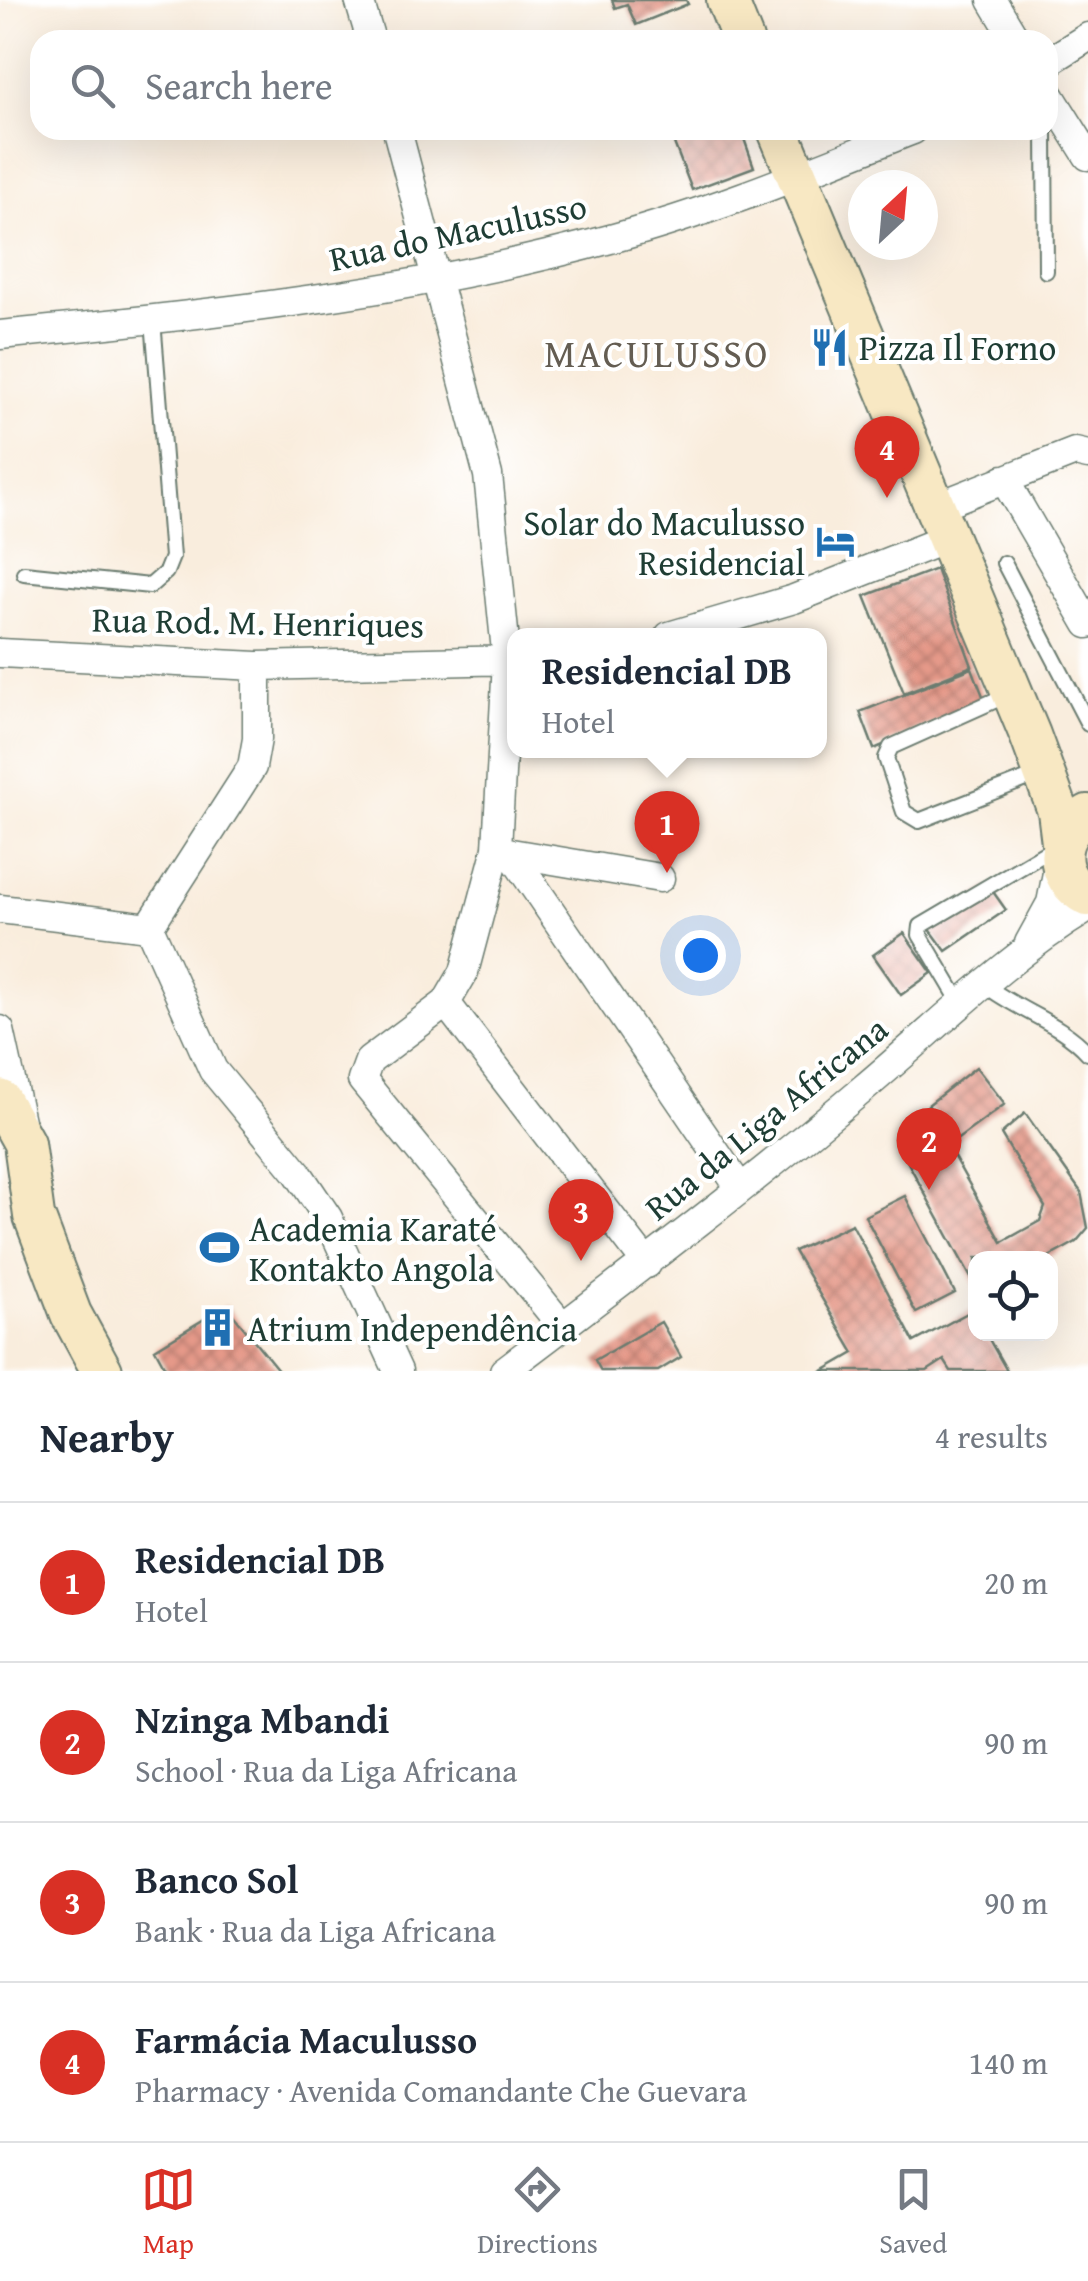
<!DOCTYPE html>
<html lang="en">
<head>
<meta charset="utf-8">
<style>
  :root { --surface:#fff; --page:#f6f6f7; --text:#1f2937; --muted:#747a83; --line:#e0e1e3; --accent:#d93025 }
  body { margin:0; font-family:"Gentium Book Plus",serif; background:var(--page); color:var(--text) }
  .controls { position:absolute; right:30px; bottom:30px; display:grid; overflow:hidden; border-radius:20px; box-shadow:0 10px 40px #0002 }
  .controls button { width:90px; height:90px; display:grid; place-items:center; padding:0; border:0; border-bottom:2px solid var(--line); background:var(--surface); color:var(--text); font:50px sans-serif }
  .compass { position:absolute; left:848px; top:170px; width:90px; height:90px; border-radius:50%; background:var(--surface); box-shadow:0 10px 40px #0002; rotate:26deg }
  .you { position:absolute; left:700px; top:955px; width:35px; height:35px; margin:-25px; border:8px solid #fff; border-radius:50%; background:#1a73e8; box-shadow:0 0 0 15px #1a73e833 }
  .badge { display:grid; place-items:center; width:65px; height:65px; border-radius:50%; background:var(--accent); color:#fff; font-size:32px; font-weight:700 }
  .pin { position:absolute; translate:-50% -82px; filter:drop-shadow(0 2px 5px #0008) }
  .pin::after { content:''; position:absolute; top:52px; width:35px; height:30px; background:inherit; clip-path:polygon(0 0,100% 0,50% 100%) }
  .popup { position:absolute; left:507px; top:628px; width:320px; height:130px; box-sizing:border-box; display:grid; place-content:center; border-radius:20px; background:var(--surface); filter:drop-shadow(0 2px 8px #0005); font-size:32px; white-space:nowrap; color:var(--muted) }
  .popup b { font-size:38px; color:var(--text) }
  .popup::after { content:''; position:absolute; left:50%; top:100%; margin-left:-20px; border:20px solid transparent; border-top-color:var(--surface) }
  .list { margin:0; padding:0; list-style:none }
  h2 { display:flex; justify-content:space-between; align-items:center; height:130px; margin:0; padding:0 40px; font-size:42px }
  h2 small { font-size:32px; font-weight:400; color:var(--muted) }
  .list li { display:grid; grid-template-columns:65px 1fr auto; gap:30px; align-items:center; box-sizing:border-box; height:160px; padding:0 40px; border-top:2px solid var(--line) }
  .list b { display:block; font-size:38px; white-space:nowrap }
  .list p { margin:0; font-size:32px; white-space:nowrap; color:var(--muted) }
  .list em { font-size:32px; font-style:normal; color:var(--muted) }
  .icon { flex:none; width:55px; height:55px; fill:none; stroke:currentColor; stroke-width:2; stroke-linecap:round; stroke-linejoin:round }
  .map { position:relative; flex:none; width:1088px; height:1371px; overflow:hidden }
  .search { position:absolute; background:var(--surface); box-shadow:0 10px 40px #0002; left:30px; right:30px; top:30px; height:110px; display:flex; align-items:center; gap:25px; box-sizing:border-box; padding:0 35px; border-radius:30px; color:var(--muted); font-size:38px }
  .sheet { height:770px; background:var(--surface) }
  nav { display:flex; justify-content:space-around; align-items:center; box-sizing:border-box; height:140px; border-top:2px solid var(--line); background:var(--surface); font-size:28px; color:var(--muted) }
  nav a { display:grid; justify-items:center; gap:5px }
  nav .on { color:var(--accent) }
  .map>svg:first-child { display:block }
  .building { fill:url(#building-cross-hatch) }
  .lines { fill:none; stroke-linecap:round; stroke-linejoin:round }
  .lane-casing { stroke:#6b7b6f; stroke-width:18 }
  .street-casing { stroke:#6b7b6f; stroke-width:31 }
  .secondary-casing { stroke:#6b7b6f; stroke-width:44 }
  .lane { stroke:#fff; stroke-width:14 }
  .street { stroke:#fff; stroke-width:28 }
  .secondary { stroke:#f8e8c3; stroke-width:40 }
  .labels { text-anchor:middle; dominant-baseline:central; stroke-width:8; stroke-linejoin:round; paint-order:stroke }
  .street-label { font-size:35px; fill:#1f3d34; stroke:#fff }
  .poi-label { font-size:35px; fill:#1f3d34; stroke:#fff; text-anchor:start }
  .neighbourhood-label { font-size:38px; letter-spacing:2.5px; fill:#645d52; stroke:#fff }
</style>
</head>
<body>
<div class="map">
<svg width="1088" height="1371" viewBox="0 0 1088 1371">
  <defs>
    <pattern id="building-cross-hatch" width="8" height="8" patternUnits="userSpaceOnUse" patternTransform="scale(2.5)"><rect width="8" height="8" fill="#e59989"/><path d="M0 0l8 8M0 8l8-8" fill="none" stroke="#b97e71"/></pattern>
  </defs>
  <rect width="100%" height="100%" fill="#fff"/>
  <filter id="ink" filterUnits="userSpaceOnUse"><feTurbulence type="fractalNoise" baseFrequency=".01" numOctaves="2"/><feDisplacementMap in="SourceGraphic" scale="20" xChannelSelector="R" yChannelSelector="G"/><feConvolveMatrix kernelMatrix="1 2 1 2 8 2 1 2 1" color-interpolation-filters="sRGB"/></filter>
  <filter id="wash" filterUnits="userSpaceOnUse"><feTurbulence type="fractalNoise" baseFrequency=".0048" numOctaves="4" result="noise"/><feDisplacementMap in="SourceGraphic" scale="40" xChannelSelector="R" yChannelSelector="G"/><feGaussianBlur stdDeviation="2.25" result="paint"/><feColorMatrix in="noise" values="0 0 0 0 0 0 0 0 0 0 0 0 0 0 0 0 0 1.4 0 .05"/><feComposite in="paint" operator="in"/></filter>
  <g filter="url(#wash)">
    <rect width="100%" height="100%" fill="#f9eddd"/>
    <g id="blocks">
      <path class="building" d="M612 0H686L688 4 636 25 627 4 615 8Z
        M669 130H741L754 167 692 190Z
        M936 569 972 666 904 693 865 596Z
        M972 668 985 701 874 749 860 712Z
        M989 886 1006 910 946 951 929 928Z
        M904 933 932 973 901 995 873 955Z
        M976 1067 1005 1104 955 1141 928 1105Z
        M1025 1113 1081 1192 1088 1228 1076 1242 1047 1258H976V1287L900 1148 938 1129 1002 1242 1040 1221 1045 1207 1001 1134Z
        M905 1196 955 1293 916 1313 865 1216Z
        M852 1224 914 1342 973 1310 976 1334H986L1007 1371H951L944 1360 927 1371H823L854 1353 794 1251Z
        M226 1306 279 1371H167L155 1349Z
        M661 1322 681 1357 658 1371H601L595 1360Z"/>
    </g>
  </g>
  <g filter="url(#ink)">
    <use href="#blocks" fill-opacity="0" stroke="#6b7b6f" stroke-width="2.5"/>
    <g class="lines">
      <defs>
        <path id="lane" d="M1045 130 1046 271
          M1004 563 1088 724
          M24 573 150 586 166 572 172 557 153 320
          M1007 695 891 747 886 758 904 812 919 821 1039 774
          M985 985C1018 1011 1060 1022 1088 1053
          M961 1004 920 935 921 926 1057 846"/>
        <path id="street" d="M359 0 371 40
          M992 0 1016 40
          M1048 62 1088 37
          M1048 92 1088 156
          M397 130 488 475 507 661 497 848 464 972 446 1003 369 1061 362 1080 563 1327
          M0 335C207 315 413 293 614 238 717 210 814 169 913 130
          M1004 479 1088 624
          M935 507 1075 452 1088 455
          M669 636 794 599 948 538
          M0 653 257 666 514 660
          M497 848 511 853 740 1188
          M511 853 660 878
          M0 909 149 927
          M149 927 213 1070 297 1172 328 1218 398 1371
          M149 927 252 767 257 739V666
          M1029 943 1051 903 1060 858
          M446 1003 647 1264
          M0 1030 20 1121
          M504 1371C625 1279 747 1187 863 1089 936 1028 1005 958 1088 908"/>
        <path id="secondary" d="M727 0 743 40
          M778 130 1030 735 1058 811 1062 843
          M1088 815C1053 834 1052 878 1088 896
          M0 1100 24 1143 34 1216 71 1314 102 1371"/>
      </defs>
      <use href="#lane" class="lane-casing"/>
      <use href="#street" class="street-casing"/>
      <use href="#secondary" class="secondary-casing"/>
      <use href="#lane" class="lane"/>
      <use href="#street" class="street"/>
      <use href="#secondary" class="secondary"/>
    </g>
  </g>
  <defs>
    <symbol id="restaurant-bare" viewBox="-9 -9 18 18"><path d="M-5-6h1v4h1v-4h1v4h1v-4h1v5L-1.5 .5V6h-2V.5L-5-1ZM5-6V6H3V1.5H1.5Q1.5-4 5-6Z" fill="#1f6fb2" stroke="#fff" stroke-width="2.5" paint-order="stroke"/></symbol>
    <symbol id="hotel-bare" viewBox="-9 -9 18 18"><path d="M-6-4.5h1.5V1H6V5H4.5V3h-9V5H-6ZM-4 0a1.8 1.8 0 1 1 3.6 0ZM.5 0V-2.5h3Q6-2.5 6 0Z" fill="#1f6fb2" stroke="#fff" stroke-width="2.5" paint-order="stroke"/></symbol>
    <symbol id="stadium-bare" viewBox="-9 -9 18 18"><path d="M0-5a6.5 5 0 1 0 0 10a6.5 5 0 1 0 0-10ZM-3.5-1.8h7v3.6h-7Z" fill="#1f6fb2" stroke="#fff" stroke-width="2.5" paint-order="stroke"/></symbol>
    <symbol id="building-bare" viewBox="-9 -9 18 18"><path d="M-4-6H4V6H1V3H-1V6H-4ZM-2.5-4.3h1.7v1.8h-1.7ZM.8-4.3h1.7v1.8H.8ZM-2.5-1h1.7V.8h-1.7ZM.8-1h1.7V.8H.8Z" fill="#1f6fb2" stroke="#fff" stroke-width="2.5" paint-order="stroke"/></symbol>
  </defs>
  <g fill-rule="evenodd">
    <use href="#restaurant-bare" x="802" y="320" width="55" height="55"/>
    <use href="#hotel-bare" x="808" y="514" width="55" height="55"/>
    <use href="#stadium-bare" x="192" y="1220" width="55" height="55"/>
    <use href="#building-bare" x="190" y="1300" width="55" height="55"/>
  </g>
  <g class="labels">
    <g class="street-label">
      <text transform="translate(458 232) rotate(-12)">Rua do Maculusso</text>
      <text transform="translate(258 622) rotate(1)">Rua Rod. M. Henriques</text>
      <text transform="translate(766 1118) rotate(-39)">Rua da Liga Africana</text>
    </g>
    <g class="poi-label">
      <text x="859" y="347">Pizza Il Forno</text>
      <text x="805" y="522" text-anchor="end">Solar do Maculusso<tspan x="805" dy="40">Residencial</tspan></text>
      <text x="249" y="1228">Academia Karaté<tspan x="249" dy="40">Kontakto Angola</tspan></text>
      <text x="247" y="1328">Atrium Independência</text>
    </g>
    <g class="neighbourhood-label">
      <text x="657" y="353">MACULUSSO</text>
    </g>
  </g>
</svg>
<div class="controls">
<button><svg class="icon" aria-label="locate" viewBox="0 0 24 24"><circle cx="12" cy="12" r="6"/><path d="M12 2v4M12 18v4M2 12h4M18 12h4"/></svg></button>
</div>
<svg class="compass" viewBox="-18 -18 36 36"><path d="M0-13l5 13h-10z" fill="#e53935"/><path d="M0 13l5-13h-10z" fill="#747a83"/></svg>
<div class="you"></div>
<div class="pin badge" style="left:667px;top:873px">1</div>
<div class="popup"><b>Residencial DB</b>Hotel</div>
<div class="pin badge" style="left:929px;top:1190px">2</div>
<div class="pin badge" style="left:581px;top:1261px">3</div>
<div class="pin badge" style="left:887px;top:498px">4</div>
<div class="search"><svg class="icon" aria-label="search" viewBox="0 0 24 24"><circle cx="10" cy="10" r="6"/><path d="M15 15l6 6"/></svg>Search here</div>
</div>
<section class="sheet">
<h2>Nearby<small>4 results</small></h2>
<ul class="list">
<li><span class="badge">1</span><div><b>Residencial DB</b><p>Hotel</p></div><em>20 m</em></li>
<li><span class="badge">2</span><div><b>Nzinga Mbandi</b><p>School · Rua da Liga Africana</p></div><em>90 m</em></li>
<li><span class="badge">3</span><div><b>Banco Sol</b><p>Bank · Rua da Liga Africana</p></div><em>90 m</em></li>
<li><span class="badge">4</span><div><b>Farmácia Maculusso</b><p>Pharmacy · Avenida Comandante Che Guevara</p></div><em>140 m</em></li>
</ul>
</section>
<nav>
<a class="on"><svg class="icon" aria-label="map" viewBox="0 0 24 24"><path d="M3 6l6-2 6 2 6-2v14l-6 2-6-2-6 2zM9 4v14M15 6v14"/></svg>Map</a>
<a><svg class="icon" aria-label="directions" viewBox="0 0 24 24"><path d="M12 3l9 9-9 9-9-9zM9 14v-3h6M13 9l2 2-2 2"/></svg>Directions</a>
<a><svg class="icon" aria-label="saved" viewBox="0 0 24 24"><path d="M7 4h10v16l-5-4-5 4z"/></svg>Saved</a>
</nav>
</body>
</html>
